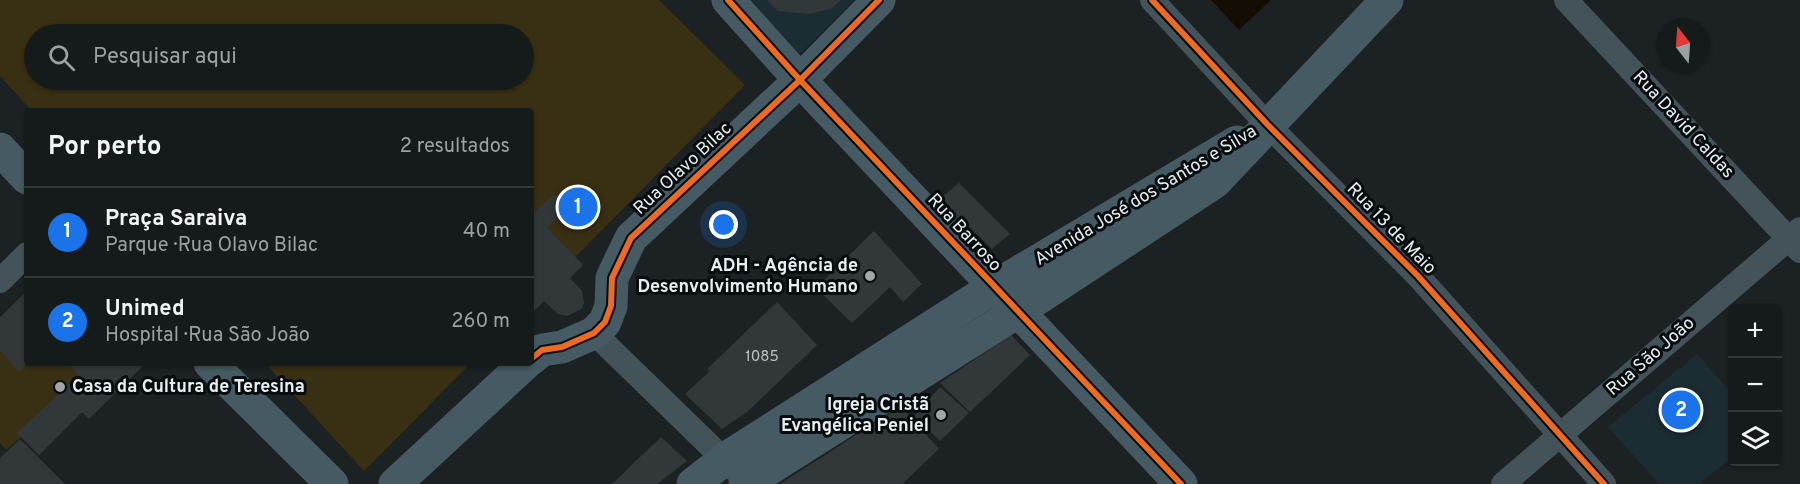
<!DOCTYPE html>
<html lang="pt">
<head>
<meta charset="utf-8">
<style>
  :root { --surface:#151a1b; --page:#222728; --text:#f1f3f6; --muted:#9da1a3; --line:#34383a; --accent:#1a73e8 }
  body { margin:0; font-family:Overpass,sans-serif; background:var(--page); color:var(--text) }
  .controls { position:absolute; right:18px; bottom:18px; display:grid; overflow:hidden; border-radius:6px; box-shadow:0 2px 4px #0004 }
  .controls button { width:54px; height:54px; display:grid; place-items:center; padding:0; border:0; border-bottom:2px solid var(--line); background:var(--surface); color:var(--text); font:30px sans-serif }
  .compass { position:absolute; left:1656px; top:18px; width:54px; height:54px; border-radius:50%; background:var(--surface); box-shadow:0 2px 4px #0004; rotate:343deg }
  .you { position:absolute; left:724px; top:225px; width:21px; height:21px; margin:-15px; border:4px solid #fff; border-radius:50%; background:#1a73e8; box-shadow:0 0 0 9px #1a73e833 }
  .badge { display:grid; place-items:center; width:39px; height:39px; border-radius:50%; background:var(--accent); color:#fff; font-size:20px; font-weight:700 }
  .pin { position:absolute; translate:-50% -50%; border:3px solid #fff; box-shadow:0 2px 6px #0006 }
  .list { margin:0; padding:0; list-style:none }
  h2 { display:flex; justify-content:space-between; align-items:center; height:78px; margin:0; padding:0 24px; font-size:26px }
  h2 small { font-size:20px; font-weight:400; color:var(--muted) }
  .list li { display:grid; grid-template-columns:39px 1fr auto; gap:18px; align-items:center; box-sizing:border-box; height:90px; padding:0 24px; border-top:2px solid var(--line) }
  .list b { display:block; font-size:22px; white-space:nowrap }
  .list p { margin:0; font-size:20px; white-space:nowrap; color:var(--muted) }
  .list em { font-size:20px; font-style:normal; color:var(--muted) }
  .icon { flex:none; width:33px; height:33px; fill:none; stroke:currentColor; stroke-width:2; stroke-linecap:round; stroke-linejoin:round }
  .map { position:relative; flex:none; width:1800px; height:484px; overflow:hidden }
  .search { position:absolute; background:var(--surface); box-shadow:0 2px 4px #0004; left:24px; top:24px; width:510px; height:66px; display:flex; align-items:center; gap:15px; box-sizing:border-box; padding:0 21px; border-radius:33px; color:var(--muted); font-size:22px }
  .panel { position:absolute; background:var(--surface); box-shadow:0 2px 4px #0004; left:24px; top:108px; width:510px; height:258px; border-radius:6px }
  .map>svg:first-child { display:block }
  .built { fill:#1c2c33 }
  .green { fill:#392f13; fill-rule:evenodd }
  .water { fill:#140d03 }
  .building { fill:#32383a }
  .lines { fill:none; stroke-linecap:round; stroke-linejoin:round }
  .street { stroke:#44535a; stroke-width:24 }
  .secondary { stroke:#455a62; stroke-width:33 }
  .cycleway-casing { stroke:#070c0e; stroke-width:10 }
  .cycleway { stroke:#ed6a23; stroke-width:6 }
  .poi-dot { fill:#a0a6a9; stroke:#070c0e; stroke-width:2 }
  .labels { text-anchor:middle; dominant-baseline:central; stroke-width:6; stroke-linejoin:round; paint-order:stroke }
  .number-label { font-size:15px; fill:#bac0c3 }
  .street-label { font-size:18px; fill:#e7edf1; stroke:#070c0e }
  .poi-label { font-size:18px; font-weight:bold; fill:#e7edf1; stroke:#070c0e; text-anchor:end }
</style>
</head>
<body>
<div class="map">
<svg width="1800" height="484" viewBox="0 0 1800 484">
  <rect width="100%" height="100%" fill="#1c2224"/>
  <path class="built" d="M740 0H855L796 58Z
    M1697 354 1732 393V457L1699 484H1659L1608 427Z"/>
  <path class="green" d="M0 0H659L745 85 531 302V111H32L0 76ZM34 34H524V80H34Z
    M27 291V363H146L82 412 39 455 21 437 6 450 0 443V318Z
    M265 363H471L364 471Z"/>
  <path class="water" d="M1211 0H1271L1239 30Z"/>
  <path class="building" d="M767 0H841L832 8 811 14 778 11Z
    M959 183 1010 234 992 249 965 223 955 231 931 206Z
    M559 195 565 203V210L547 227 583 265 570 278 582 291 584 303 581 309 567 316 558 314 544 301 531 314V210L533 213 552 196Z
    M874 231 922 284 903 302 890 287 852 323 816 288Z
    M27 291V364L19 372 0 351V318Z
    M777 302 817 345 747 412 722 429 685 394 710 371 707 369Z
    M1011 335 1030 355 970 412 940 383Z
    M68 363H146L89 419 82 412 39 455 17 433 79 375Z
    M940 387 969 413 940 441 914 416Z
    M901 406 939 449 902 484H780Z
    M661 437 687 461 657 484H612Z
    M20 439 65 484H0V458Z"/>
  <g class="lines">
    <path class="street" d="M1152 0 1267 124 1418 276 1604 484
      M1566 0 1800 251
      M0 281 27 254
      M594 333 736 471
      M1503 484 1800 229"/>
    <path class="secondary" d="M728 0 800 80 1181 484
      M0 149 27 178
      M531 359 542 350 562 347 594 333 605 322 611 306 612 278 631 238 800 80 879 0
      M210 363 332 484
      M395 484 526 363
      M693 484 725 459 994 287 1237 142
      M745 484 1017 312 1215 182 1387 0"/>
    <defs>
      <path id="cycleway" d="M728 0 800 80 1181 484
        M1152 0 1267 124 1418 276 1604 484
        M531 359 542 350 562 347 594 333 605 322 611 306 612 278 631 238 800 80 879 0"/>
    </defs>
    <use href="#cycleway" class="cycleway-casing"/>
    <use href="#cycleway" class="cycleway"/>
  </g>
  <g class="poi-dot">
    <circle cx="870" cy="276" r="6"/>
    <circle cx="60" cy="387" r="6"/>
    <circle cx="941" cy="415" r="6"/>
  </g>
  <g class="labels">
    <g class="number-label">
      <text x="762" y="357">1085</text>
    </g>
    <g class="street-label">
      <text transform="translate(1683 125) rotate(47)">Rua David Caldas</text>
      <text transform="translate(683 169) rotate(-43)">Rua Olavo Bilac</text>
      <text transform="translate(1146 196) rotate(-31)">Avenida José dos Santos e Silva</text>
      <text transform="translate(1391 229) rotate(46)">Rua 13 de Maio</text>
      <text transform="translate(964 233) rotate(47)">Rua Barroso</text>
      <text transform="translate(1651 357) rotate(-41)">Rua São João</text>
    </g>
    <g class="poi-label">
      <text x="858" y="266">ADH - Agência de<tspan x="858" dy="21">Desenvolvimento Humano</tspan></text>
      <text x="72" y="387" text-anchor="start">Casa da Cultura de Teresina</text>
      <text x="929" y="405">Igreja Cristã<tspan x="929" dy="21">Evangélica Peniel</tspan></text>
    </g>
  </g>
</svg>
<div class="controls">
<button>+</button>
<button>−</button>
<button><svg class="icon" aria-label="layers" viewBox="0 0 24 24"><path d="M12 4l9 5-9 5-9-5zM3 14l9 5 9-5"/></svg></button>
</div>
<svg class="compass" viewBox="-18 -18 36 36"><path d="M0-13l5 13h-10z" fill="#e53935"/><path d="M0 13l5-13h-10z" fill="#9da1a3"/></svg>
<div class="you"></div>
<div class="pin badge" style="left:578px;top:207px">1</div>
<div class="pin badge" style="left:1681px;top:410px">2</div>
<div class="search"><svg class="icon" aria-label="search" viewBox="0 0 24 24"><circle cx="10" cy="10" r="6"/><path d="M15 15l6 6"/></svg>Pesquisar aqui</div>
<section class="panel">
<h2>Por perto<small>2 resultados</small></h2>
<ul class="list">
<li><span class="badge">1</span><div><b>Praça Saraiva</b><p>Parque · Rua Olavo Bilac</p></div><em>40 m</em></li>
<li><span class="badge">2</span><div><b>Unimed</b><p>Hospital · Rua São João</p></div><em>260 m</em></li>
</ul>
</section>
</div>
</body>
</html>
